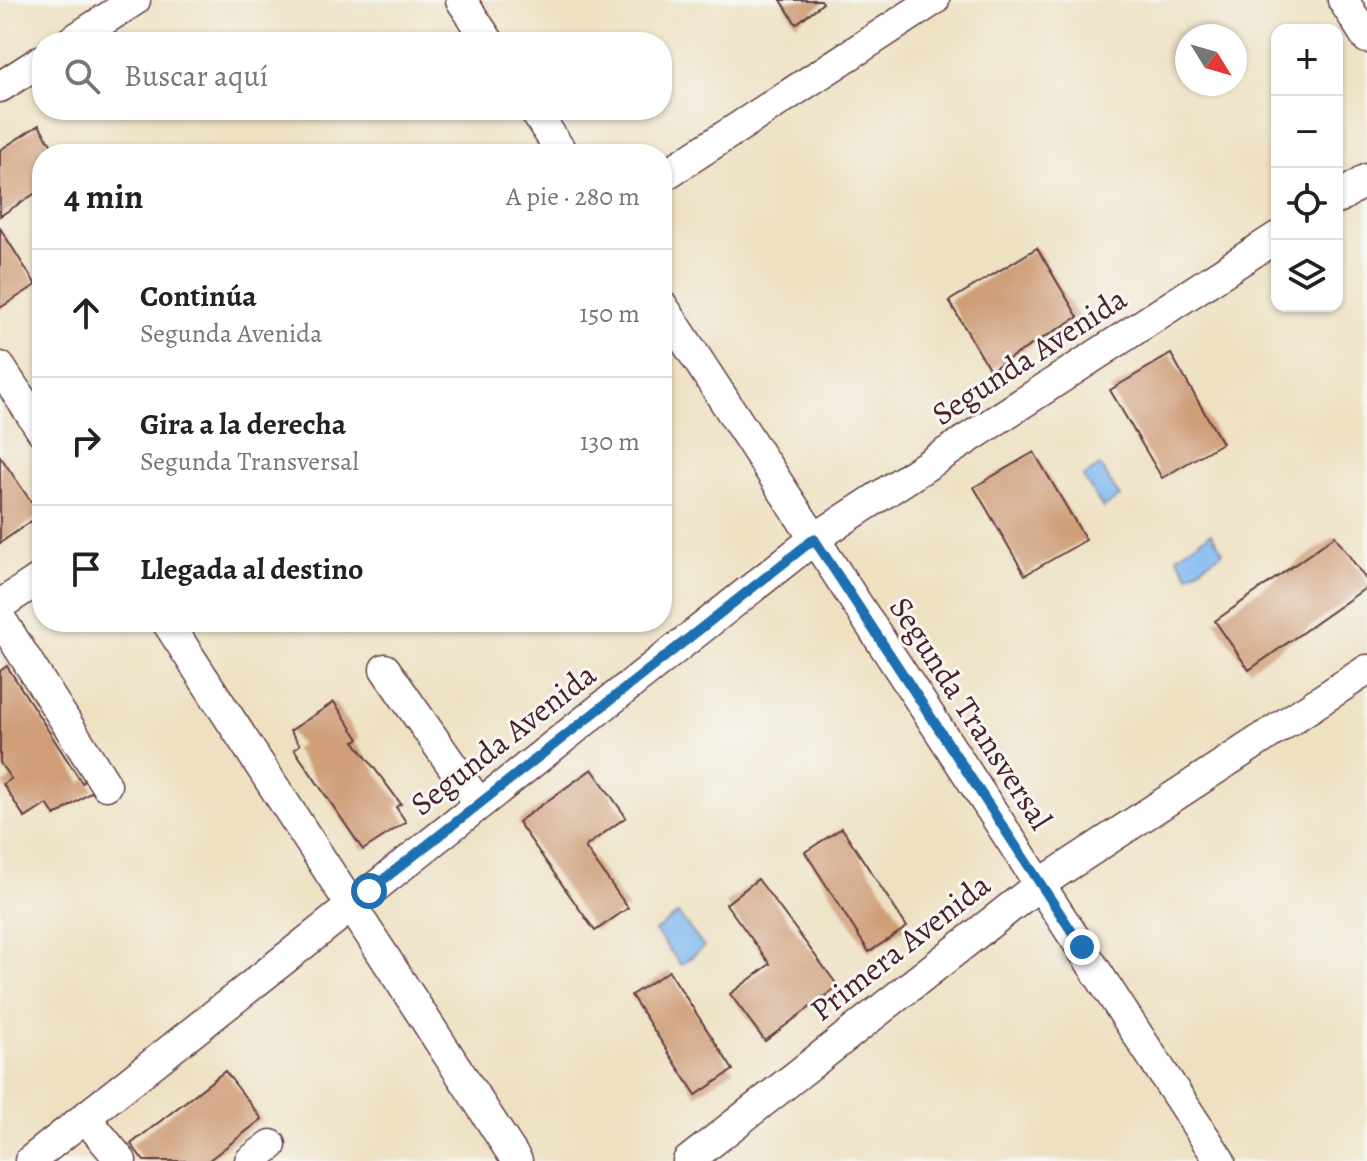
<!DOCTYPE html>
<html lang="es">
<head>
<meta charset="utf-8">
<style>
  :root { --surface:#fff; --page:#f6f6f6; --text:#222; --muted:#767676; --line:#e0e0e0 }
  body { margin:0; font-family:Alegreya,serif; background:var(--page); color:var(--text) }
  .controls { position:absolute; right:24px; top:24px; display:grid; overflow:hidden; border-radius:16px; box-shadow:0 2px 6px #0004 }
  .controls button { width:72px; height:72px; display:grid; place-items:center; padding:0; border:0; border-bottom:2px solid var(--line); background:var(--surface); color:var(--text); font:40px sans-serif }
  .compass { position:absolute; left:1175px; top:24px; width:72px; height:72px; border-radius:50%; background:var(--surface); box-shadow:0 2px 6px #0004; rotate:127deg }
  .stop { position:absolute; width:24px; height:24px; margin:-18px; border:6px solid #1f6fb2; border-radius:50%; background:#fff }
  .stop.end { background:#1f6fb2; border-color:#fff; box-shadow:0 2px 8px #0008 }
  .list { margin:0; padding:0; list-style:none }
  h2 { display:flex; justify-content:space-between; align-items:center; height:104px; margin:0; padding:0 32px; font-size:34px }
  h2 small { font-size:26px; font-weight:400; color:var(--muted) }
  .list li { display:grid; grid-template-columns:52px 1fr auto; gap:24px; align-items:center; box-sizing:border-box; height:128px; padding:0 32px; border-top:2px solid var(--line) }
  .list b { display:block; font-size:30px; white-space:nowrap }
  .list p { margin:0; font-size:26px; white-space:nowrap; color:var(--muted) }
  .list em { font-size:26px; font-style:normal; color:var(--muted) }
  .icon { flex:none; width:44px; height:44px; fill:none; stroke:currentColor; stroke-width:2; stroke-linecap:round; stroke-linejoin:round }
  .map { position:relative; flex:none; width:1367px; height:1161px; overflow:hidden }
  .search { position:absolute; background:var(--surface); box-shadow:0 2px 6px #0004; left:32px; top:32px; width:640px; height:88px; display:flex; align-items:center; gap:20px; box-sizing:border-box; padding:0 28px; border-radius:32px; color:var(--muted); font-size:30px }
  .panel { position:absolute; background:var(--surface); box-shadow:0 2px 6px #0004; left:32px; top:144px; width:640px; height:488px; border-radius:32px }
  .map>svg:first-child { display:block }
  .water { fill:#7fb9f0; stroke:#646c8e; stroke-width:2 }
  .building { fill:#cf9e79 }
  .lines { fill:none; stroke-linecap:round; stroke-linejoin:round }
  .minor-casing { stroke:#633c42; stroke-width:33 }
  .minor { stroke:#fff; stroke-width:30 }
  .route { stroke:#1f6fb2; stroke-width:10 }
  .labels { text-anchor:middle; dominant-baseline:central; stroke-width:6; stroke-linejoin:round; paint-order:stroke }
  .street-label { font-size:32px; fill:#4a1f2b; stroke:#f6f6f2 }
</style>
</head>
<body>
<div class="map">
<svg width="1367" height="1161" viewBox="0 0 1367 1161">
  <rect width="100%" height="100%" fill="#f6f6f2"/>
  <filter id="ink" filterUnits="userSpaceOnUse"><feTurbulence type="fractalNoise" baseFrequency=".0125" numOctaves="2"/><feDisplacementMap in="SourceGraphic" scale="16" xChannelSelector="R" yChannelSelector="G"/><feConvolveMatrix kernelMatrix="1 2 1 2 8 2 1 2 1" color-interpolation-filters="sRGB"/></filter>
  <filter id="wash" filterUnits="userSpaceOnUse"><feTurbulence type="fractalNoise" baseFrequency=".006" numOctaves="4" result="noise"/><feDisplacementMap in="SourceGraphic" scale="32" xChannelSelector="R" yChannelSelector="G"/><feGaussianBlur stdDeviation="1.8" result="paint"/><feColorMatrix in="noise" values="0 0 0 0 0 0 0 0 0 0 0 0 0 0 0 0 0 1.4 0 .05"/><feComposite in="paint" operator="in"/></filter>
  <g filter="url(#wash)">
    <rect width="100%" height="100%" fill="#eee1c2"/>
    <path class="water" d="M1100 466 1120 497 1103 508 1083 477Z
      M1211 533 1223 552 1189 575 1177 556Z
      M678 914 704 947 681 965 655 931Z"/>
    <g id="blocks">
      <path class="building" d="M781 0H821L823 3 796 24Z
        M39 125 57 154H42V189L0 216V150Z
        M0 228 36 285 0 308Z
        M1037 248 1078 317 990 370 949 301Z
        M1171 354 1222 443 1162 478 1110 390Z
        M1034 452 1086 540 1025 575 974 487Z
        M0 456 40 515 0 543Z
        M1335 536 1367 581V587L1249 670 1215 621Z
        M7 666 82 783 87 779 94 790 55 816 47 804 25 818 3 784 11 779 0 763V671Z
        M334 702 359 739 354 741 401 804 396 807 406 822 363 850 294 749 300 745 290 731Z
        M592 769 626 817 585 847 628 908 595 931 518 822Z
        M842 828 907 927 869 952 805 852Z
        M758 879 838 986 765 1041 730 994 770 964 726 904Z
        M669 971 733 1070 696 1095 631 995Z
        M225 1071 262 1119 208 1161H144L131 1144Z"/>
    </g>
  </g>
  <g filter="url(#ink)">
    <use href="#blocks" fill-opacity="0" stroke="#633c42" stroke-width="2"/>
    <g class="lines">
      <defs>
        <path id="minor" d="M461 0 489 42
          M1343 0 1367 38
          M70 42 135 0
          M0 87 42 60
          M534 110 563 154
          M662 177 934 0
          M1337 199 1367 179
          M662 305 1220 1161
          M0 367 42 431
          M0 605 42 577
          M0 618 106 785
          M167 622 517 1161
          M385 669 479 804
          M85 1117 121 1161
          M30 1161 814 539 1277 237
          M250 1161 271 1145
          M688 1161 1040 884 1367 670"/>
      </defs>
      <use href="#minor" class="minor-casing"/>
      <use href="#minor" class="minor"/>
    </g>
  </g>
  <g class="lines" filter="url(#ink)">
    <path class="route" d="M369 891 814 539 1082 947"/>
  </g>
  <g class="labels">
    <g class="street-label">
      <text transform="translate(1029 356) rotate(-33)">Segunda Avenida</text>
      <text transform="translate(971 713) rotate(57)">Segunda Transversal</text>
      <text transform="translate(503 739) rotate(-38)">Segunda Avenida</text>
      <text transform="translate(900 947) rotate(-38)">Primera Avenida</text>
    </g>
  </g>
</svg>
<div class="controls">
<button>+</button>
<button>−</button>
<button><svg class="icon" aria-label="locate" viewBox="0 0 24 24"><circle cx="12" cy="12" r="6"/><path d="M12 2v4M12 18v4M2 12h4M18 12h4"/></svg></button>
<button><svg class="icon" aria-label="layers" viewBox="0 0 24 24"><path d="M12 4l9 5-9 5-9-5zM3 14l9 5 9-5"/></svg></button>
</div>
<svg class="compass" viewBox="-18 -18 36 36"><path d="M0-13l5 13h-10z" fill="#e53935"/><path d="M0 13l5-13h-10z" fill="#767676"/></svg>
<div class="stop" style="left:369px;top:891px"></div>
<div class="stop end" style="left:1082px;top:947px"></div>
<div class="search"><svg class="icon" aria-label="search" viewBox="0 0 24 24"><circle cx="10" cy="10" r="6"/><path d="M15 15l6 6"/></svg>Buscar aquí</div>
<section class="panel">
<h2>4 min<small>A pie · 280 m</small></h2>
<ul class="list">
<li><svg class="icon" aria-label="ahead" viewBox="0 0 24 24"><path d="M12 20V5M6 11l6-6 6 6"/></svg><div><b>Continúa</b><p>Segunda Avenida</p></div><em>150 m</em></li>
<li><svg class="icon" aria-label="right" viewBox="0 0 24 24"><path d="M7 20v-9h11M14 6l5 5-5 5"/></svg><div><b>Gira a la derecha</b><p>Segunda Transversal</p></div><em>130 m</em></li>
<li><svg class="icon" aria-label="arrive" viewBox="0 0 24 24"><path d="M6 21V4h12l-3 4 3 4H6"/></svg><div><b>Llegada al destino</b></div></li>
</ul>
</section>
</div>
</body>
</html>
